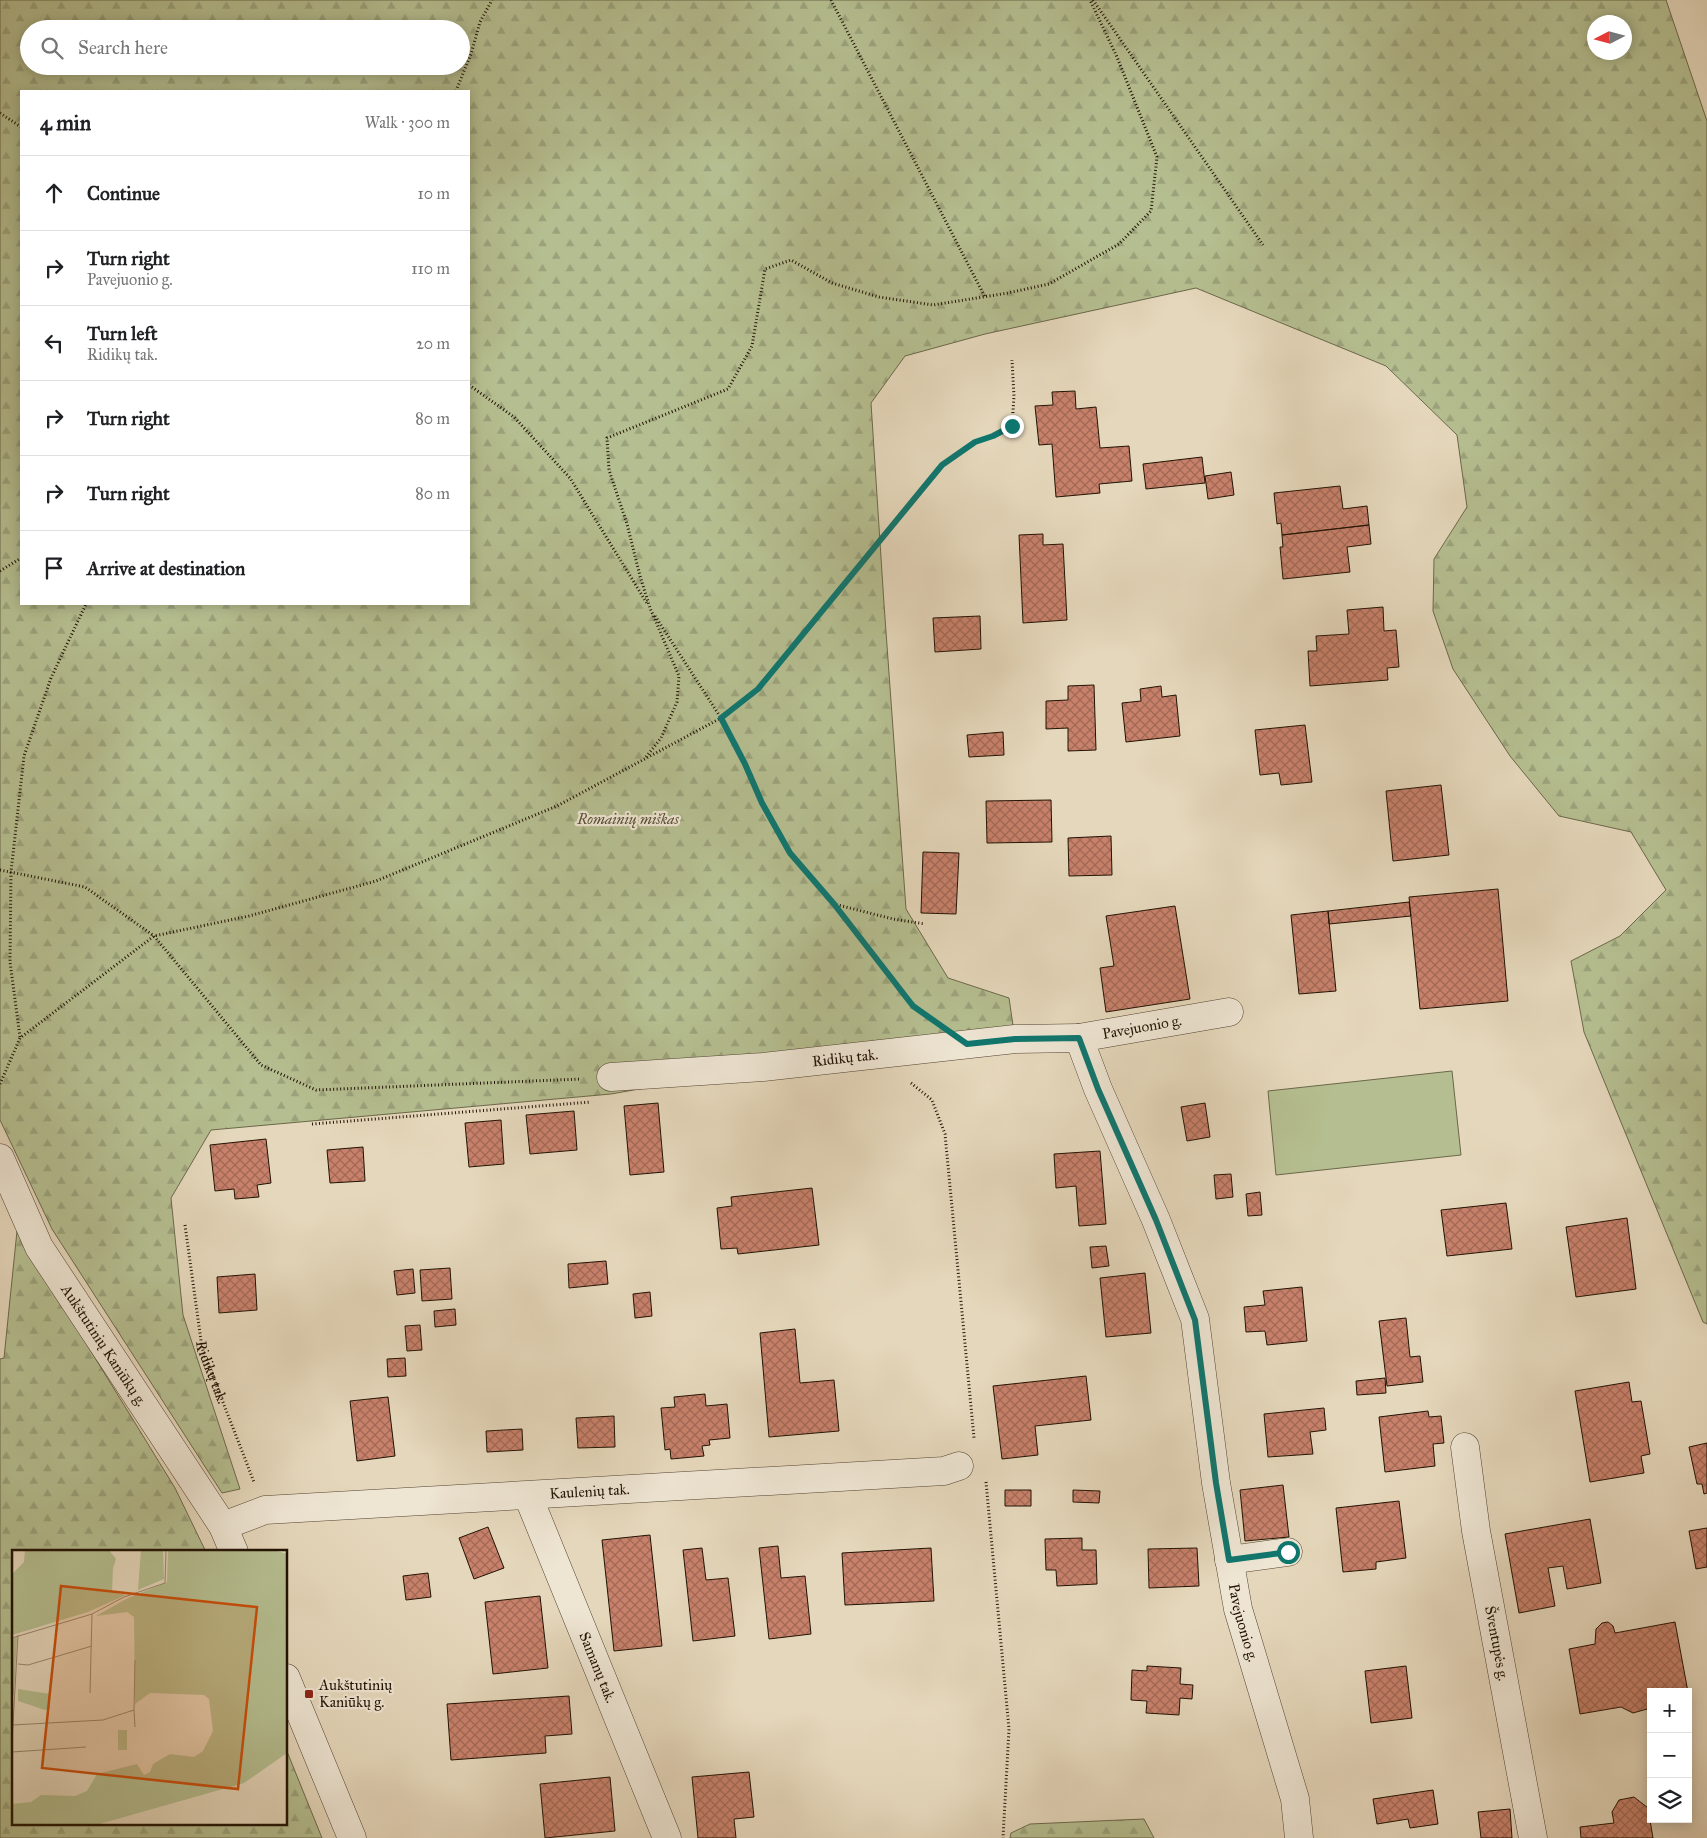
<!DOCTYPE html>
<html lang="en">
<head>
<meta charset="utf-8">
<style>
  :root { --surface:#fff; --page:#f6f6f6; --text:#202124; --muted:#757577; --line:#e0e0e0 }
  body { margin:0; font-family:"IM FELL Great Primer",serif; background:var(--page); color:var(--text) }
  .controls { position:absolute; right:15px; bottom:15px; display:grid; overflow:hidden; border-radius:0px; box-shadow:0 2px 12px #0003 }
  .controls button { width:45px; height:45px; display:grid; place-items:center; padding:0; border:0; border-bottom:1px solid var(--line); background:var(--surface); color:var(--text); font:25px sans-serif }
  .compass { position:absolute; left:1587px; top:15px; width:45px; height:45px; border-radius:50%; background:var(--surface); box-shadow:0 2px 12px #0003; rotate:264deg }
  .stop { position:absolute; width:15px; height:15px; margin:-11px; border:4px solid #0f766e; border-radius:50%; background:#fff }
  .stop.end { background:#0f766e; border-color:#fff; box-shadow:0 1px 5px #0008 }
  .list { margin:0; padding:0; list-style:none }
  h2 { display:flex; justify-content:space-between; align-items:center; height:65px; margin:0; padding:0 20px; font-size:21px }
  h2 small { font-size:16px; font-weight:400; color:var(--muted) }
  .list li { display:grid; grid-template-columns:32px 1fr auto; gap:15px; align-items:center; box-sizing:border-box; height:75px; padding:0 20px; border-top:1px solid var(--line) }
  .list b { display:block; font-size:19px; white-space:nowrap }
  .list p { margin:0; font-size:16px; white-space:nowrap; color:var(--muted) }
  .list em { font-size:16px; font-style:normal; color:var(--muted) }
  .icon { flex:none; width:28px; height:28px; fill:none; stroke:currentColor; stroke-width:2; stroke-linecap:round; stroke-linejoin:round }
  .map { position:relative; flex:none; width:1707px; height:1838px; overflow:hidden }
  .search { position:absolute; background:var(--surface); box-shadow:0 2px 12px #0003; left:20px; top:20px; width:450px; height:55px; display:flex; align-items:center; gap:12px; box-sizing:border-box; padding:0 18px; border-radius:28px; color:var(--muted); font-size:19px }
  .panel { position:absolute; background:var(--surface); box-shadow:0 2px 12px #0003; left:20px; top:90px; width:450px; height:515px; border-radius:0px }
  .map>svg:first-child { display:block }
  .forest { fill:url(#forest-firs); stroke:#6b684a; fill-rule:evenodd }
  .garden { fill:#b5be90; stroke:#6b684a }
  .building { fill:url(#building-cross-hatch); stroke:#211203 }
  .lines { fill:none; stroke-linecap:round; stroke-linejoin:round }
  .minor-casing { stroke:#524331; stroke-width:29 }
  .path { stroke:#211203; stroke-width:3; stroke-dasharray:1 2.5; stroke-linecap:butt }
  .minor { stroke:#eee5d3; stroke-width:28 }
  .route { stroke:#0f766e; stroke-width:6 }
  .poi-dot { fill:#8f2418; stroke:#eee5d3; stroke-width:2 }
  .labels { text-anchor:middle; dominant-baseline:central; stroke-width:4.5; stroke-linejoin:round; paint-order:stroke }
  .park-label { font-size:15px; font-style:italic; fill:#554e34; stroke:#eee5d3 }
  .street-label { font-size:15px; fill:#211203; stroke:#eee5d3 }
  .poi-label { font-size:15px; fill:#211203; stroke:#eee5d3; text-anchor:start }
  .inset-road { fill:none; stroke:#978871; stroke-width:1 }
  .view { fill:#ca4e0b; fill-opacity:0.15; stroke:#ca4e0b; stroke-width:2.5 }
  .inset-edge { fill:none; stroke:#211203; stroke-width:2.5 }
</style>
</head>
<body>
<div class="map">
<svg width="1707" height="1838" viewBox="0 0 1707 1838">
  <defs>
    <pattern id="forest-firs" width="22" height="20" patternUnits="userSpaceOnUse" patternTransform="scale(1.25)"><rect width="22" height="20" fill="#b5be90"/><path d="M5 1l3.5 6h-7zM16 11l3.5 6h-7z" fill="#9ba27b"/></pattern>
    <pattern id="building-cross-hatch" width="8" height="8" patternUnits="userSpaceOnUse" patternTransform="scale(1.25)"><rect width="8" height="8" fill="#c8816b"/><path d="M0 0l8 8M0 8l8-8" fill="none" stroke="#a26856"/></pattern>
  </defs>
  <rect width="100%" height="100%" fill="#e5d7bb"/>
  <filter id="stains"><feTurbulence type="fractalNoise" baseFrequency=".004" numOctaves="4"/><feColorMatrix values="0 0 0 0 .2 0 0 0 0 .09 0 0 0 0 .02 0 0 0 .5 -.17"/></filter>
  <radialGradient id="worn" r=".72"><stop offset=".6" stop-color="#630" stop-opacity="0"/><stop offset="1" stop-color="#630" stop-opacity=".3"/></radialGradient>
  <path class="forest" d="M0 0H1666L1707 121V1324L1703 1322 1584 1032 1571 961 1620 936 1666 890 1631 832 1559 816 1510 756 1453 669 1433 611 1434 559 1467 507 1457 435 1386 366 1196 288 985 334 905 356 871 403 884 604 906 909 948 978 1009 998 1015 1039 763 1067 611 1094 211 1130 171 1198 183 1315 240 1489 222 1493 52 1229 0 1120ZM1594 22H1624V52H1594ZM29 29H461V66H29ZM21 91H469V604H21Z
    M17 1231 175 1488 206 1552H14V1824H286V1749L322 1838H0V1359L4 1358Z
    M1144 1819 1154 1838H1010L1011 1833 1030 1824Z"/>
  <path class="garden" d="M1452 1071 1461 1155 1276 1175 1268 1091Z"/>
  <path class="building" d="M1075 391 1076 409 1096 407 1100 448 1129 446 1132 481 1099 484 1100 493 1056 497 1052 444 1039 445 1035 406 1053 405 1052 392Z
    M1202 457 1205 483 1146 489 1143 464Z
    M1231 472 1234 495 1208 499 1205 476Z
    M1340 486 1343 509 1367 506 1369 525 1282 535 1281 523 1277 524 1274 493Z
    M1369 525 1371 544 1347 547 1350 572 1283 579 1280 547H1283L1282 535Z
    M1043 534V545L1063 544 1067 620 1023 623 1019 535Z
    M1383 607 1384 631 1396 630 1399 667 1387 668 1388 680 1310 686 1308 651H1317L1316 636 1349 634 1347 610Z
    M980 616 981 649 935 652 933 618Z
    M1094 685 1096 750 1068 751V728L1046 729V701L1068 700V686Z
    M1161 686 1162 697 1176 695 1180 736 1126 742 1122 703 1141 701 1140 689Z
    M1305 725 1312 782 1281 785 1279 773 1260 775 1255 730Z
    M1003 732 1004 755 969 757 967 735Z
    M1441 785 1449 855 1393 861 1386 791Z
    M1051 800 1052 842 987 843 986 801Z
    M1111 836 1112 875 1069 876 1068 838Z
    M923 852 959 853 956 914 921 913Z
    M1498 889 1508 1001 1420 1009 1409 897Z
    M1409 902 1411 916 1329 924 1328 911Z
    M1175 906 1190 999 1106 1012 1100 968 1114 966 1106 916Z
    M1328 911 1336 991 1299 994 1291 915Z
    M658 1103 664 1172 630 1175 624 1106Z
    M1205 1103 1210 1137 1187 1141 1181 1107Z
    M574 1111 577 1150 530 1154 526 1115Z
    M501 1120 504 1164 469 1167 465 1123Z
    M266 1139 271 1183 257 1185 259 1197 235 1199 234 1189 215 1191 210 1145Z
    M363 1147 365 1181 330 1183 327 1150Z
    M1100 1151 1106 1224 1079 1226 1076 1186 1056 1188 1054 1154Z
    M1231 1174 1233 1197 1216 1199 1214 1175Z
    M812 1188 819 1245 738 1254 737 1248 721 1249 717 1208 732 1206 731 1197Z
    M1260 1192 1262 1215 1248 1216 1246 1194Z
    M1506 1203 1512 1249 1447 1256 1441 1210Z
    M1627 1218 1636 1289 1576 1297 1566 1227Z
    M1106 1246 1109 1266 1092 1268 1090 1247Z
    M606 1261 608 1284 569 1288 568 1264Z
    M450 1268 452 1299 422 1301 420 1270Z
    M413 1269 415 1293 397 1295 394 1271Z
    M1145 1273 1151 1333 1106 1337 1100 1278Z
    M255 1274 257 1310 219 1313 217 1277Z
    M1302 1287 1307 1341 1267 1345 1265 1331 1246 1332 1244 1307 1265 1305 1263 1291Z
    M650 1292 652 1316 635 1318 633 1294Z
    M455 1309 456 1325 435 1327 434 1311Z
    M1406 1318 1410 1357 1420 1356 1423 1382 1387 1386 1379 1321Z
    M420 1325 422 1350 407 1351 405 1326Z
    M795 1329 800 1383 834 1380 839 1431 769 1437 760 1333Z
    M405 1358 406 1376 388 1377 387 1359Z
    M1086 1376 1091 1420 1035 1426 1038 1455 1002 1459 993 1386Z
    M1385 1378 1386 1393 1357 1395 1356 1381Z
    M1629 1382 1632 1402 1641 1401 1650 1454 1641 1456 1644 1473 1590 1482 1575 1391Z
    M705 1394 706 1406 727 1404 730 1438 709 1440 710 1445 702 1446 704 1456 671 1459 670 1449 665 1450 661 1408 675 1407 674 1397Z
    M388 1397 395 1456 357 1461 350 1401Z
    M1324 1408 1326 1430 1310 1432 1313 1454 1268 1457 1264 1414Z
    M1428 1411 1429 1417 1441 1416 1444 1443 1433 1444 1435 1466 1385 1472 1379 1417Z
    M614 1416 615 1447 578 1448 576 1418Z
    M522 1429 523 1450 487 1452 486 1431Z
    M1707 1443V1493L1704 1494 1702 1484H1697L1689 1447Z
    M1283 1485 1289 1537 1245 1541 1240 1490Z
    M1005 1490H1031V1506H1005Z
    M1073 1490 1100 1491 1099 1503 1073 1502Z
    M1399 1501 1406 1558 1376 1562V1569L1343 1572 1336 1508Z
    M1590 1519 1601 1583 1567 1589 1563 1566 1548 1568 1555 1606 1519 1613 1505 1534Z
    M488 1527 504 1568 474 1579 459 1538Z
    M1707 1528V1567L1696 1569 1689 1531Z
    M650 1535 662 1646 614 1651 602 1540Z
    M1082 1538V1550H1096L1097 1584 1057 1586 1056 1570H1046L1045 1539Z
    M778 1546 781 1578 805 1576 811 1634 769 1639 759 1548Z
    M702 1548 706 1580 728 1578 735 1636 693 1641 683 1550Z
    M931 1548 934 1601 845 1605 842 1553Z
    M1197 1548 1199 1586 1149 1588 1148 1549Z
    M428 1573 431 1597 406 1600 403 1576Z
    M540 1596 548 1668 493 1674 485 1602Z
    M1608 1622 1613 1626 1615 1633 1675 1622 1688 1692H1651V1702L1647 1709 1633 1713 1621 1707 1580 1714 1569 1649 1595 1644 1596 1629 1602 1623Z
    M1147 1666 1181 1668 1180 1684 1193 1685 1192 1699 1180 1698 1179 1715 1146 1713 1147 1701 1131 1700 1132 1670 1147 1671Z
    M1406 1666 1412 1718 1371 1723 1365 1671Z
    M569 1696 572 1734 545 1736 546 1753 451 1760 447 1704Z
    M749 1772 754 1817 734 1819 736 1838H698L692 1777Z
    M610 1777 615 1831 545 1838 540 1784Z
    M1433 1790 1438 1824 1410 1828 1408 1819 1377 1824 1373 1799Z
    M1634 1797 1648 1808 1653 1838H1581L1580 1827 1614 1823 1612 1812 1619 1800Z
    M1510 1809 1512 1838H1481L1478 1812Z"/>
  <g class="lines">
    <defs>
      <g id="minor">
        <path id="s2" d="M1229 1012 1079 1038 1098 1089 1156 1220 1195 1319 1216 1483 1238 1609 1295 1799 1299 1838"/>
        <path id="s3" d="M611 1077 763 1067 1015 1039 1079 1038"/>
        <path id="s4" d="M0 1158 39 1247 223 1526 234 1552"/>
        <path id="s5" d="M1465 1447 1476 1531 1533 1838"/>
        <path id="s6" d="M528 1496 667 1838"/>
        <path id="s7" d="M223 1526 265 1510 944 1471 959 1466"/>
        <path d="M1229 1560 1288 1552"/>
        <path d="M286 1678 352 1838"/>
      </g>
    </defs>
    <use href="#minor" class="minor-casing"/>
    <g class="path">
      <path d="M831 0 985 297"/>
      <path d="M1093 0 1263 245"/>
      <path d="M456 91 471 54 480 22 492 0"/>
      <path d="M0 113 21 127"/>
      <path d="M469 385 514 417 570 478 648 605"/>
      <path d="M0 571 21 558"/>
      <path d="M655 616 721 718 745 764 762 803 790 853 834 904 893 919 925 924"/>
      <path d="M646 757 661 738 677 702 679 676 650 608 640 576 627 524 609 470 607 438 728 389 752 346 765 269 791 260 832 283 879 297 933 305 1008 293 1049 284 1119 244 1151 211 1157 157 1117 57 1090 0"/>
      <path d="M0 870 85 887 154 936 261 1065 316 1090 581 1079"/>
      <path d="M835 904 913 1006 928 1016"/>
      <path d="M20 1037 10 962 11 872 24 756 51 678 86 604"/>
      <path d="M911 1083 932 1100 945 1134 974 1438"/>
      <path d="M0 1084 20 1038 154 936 249 916 376 881 557 806 721 718 758 689 942 465 975 442 993 436 1012 426 1014 396 1012 360"/>
      <path d="M312 1124 591 1102"/>
      <path id="s1" d="M185 1225 202 1348 254 1482"/>
      <path d="M986 1482 1009 1729 1003 1838"/>
    </g>
    <use href="#minor" class="minor"/>
  </g>
  <g class="lines">
    <path class="route" d="M1012 426 993 436 975 442 942 465 758 689 721 718 745 764 762 803 790 853 834 904 913 1006 967 1044 1015 1039 1079 1038 1098 1089 1156 1220 1195 1320 1216 1483 1229 1560 1288 1552"/>
  </g>
  <rect class="poi-dot" x="304" y="1689" width="10" height="10" rx="2.5"/>
  <g class="labels">
    <g class="park-label">
      <text x="628" y="819">Romainių miškas</text>
    </g>
    <g class="street-label">
      <text transform="translate(1142 1027) rotate(-10)">Pavejuonio g.</text>
      <text stroke="none"><textPath href="#s3" startOffset="235">Ridikų tak.</textPath></text>
      <text stroke="none"><textPath href="#s4" startOffset="215">Aukštutinių Kaniūkų g.</textPath></text>
      <text stroke="none"><textPath href="#s1" startOffset="150">Ridikų tak.</textPath></text>
      <text stroke="none"><textPath href="#s7" startOffset="370">Kaulenių tak.</textPath></text>
      <text stroke="none"><textPath href="#s2" startOffset="764">Pavejuonio g.</textPath></text>
      <text stroke="none"><textPath href="#s5" startOffset="199">Šventupės g.</textPath></text>
      <text stroke="none"><textPath href="#s6" startOffset="185">Samanų tak.</textPath></text>
    </g>
    <g class="poi-label">
      <text x="319" y="1685">Aukštutinių<tspan x="319" dy="17">Kaniūkų g.</tspan></text>
    </g>
  </g>
  <g transform="translate(12 1550)">
    <rect width="275" height="275" fill="#e5d7bb"/>
    <path d="M13 0H97L104 9 101 18 100 42 114 45 76 62 0 85V24L12 12ZM129 0H151L152 29 126 40ZM156 0H262L275 4V203L232 233 84 275H0V254L19 252 29 245 63 246 75 241 85 224 125 214 132 225 138 222 141 214 158 204 182 207 191 201 201 181 197 149 192 145 138 143 123 154 122 67 115 62 84 66 114 49 155 32ZM5 87 2 144 0 147V89ZM6 139 38 144V159L33 160 6 151Z" fill="#b5be90"/>
    <path d="M106 180H115V200H106Z" fill="#b5be90"/>
    <path class="inset-road" d="M0 88 80 64 112 47 153 33 154 0M6 114 16 115 80 96M78 143 80 64M122 160 123 110M1 175 91 170 122 160 123 177M0 192 6 85M0 202 74 197"/>
    <path class="view" d="M49 36 245 57 226 239 30 218Z"/>
    <rect width="275" height="275" class="inset-edge"/>
  </g>
  <rect width="100%" height="100%" filter="url(#stains)"/>
  <rect width="100%" height="100%" fill="url(#worn)"/>
</svg>
<div class="controls">
<button>+</button>
<button>−</button>
<button><svg class="icon" aria-label="layers" viewBox="0 0 24 24"><path d="M12 4l9 5-9 5-9-5zM3 14l9 5 9-5"/></svg></button>
</div>
<svg class="compass" viewBox="-18 -18 36 36"><path d="M0-13l5 13h-10z" fill="#e53935"/><path d="M0 13l5-13h-10z" fill="#757577"/></svg>
<div class="stop" style="left:1288px;top:1552px"></div>
<div class="stop end" style="left:1012px;top:426px"></div>
<div class="search"><svg class="icon" aria-label="search" viewBox="0 0 24 24"><circle cx="10" cy="10" r="6"/><path d="M15 15l6 6"/></svg>Search here</div>
<section class="panel">
<h2>4 min<small>Walk · 300 m</small></h2>
<ul class="list">
<li><svg class="icon" aria-label="ahead" viewBox="0 0 24 24"><path d="M12 20V5M6 11l6-6 6 6"/></svg><div><b>Continue</b></div><em>10 m</em></li>
<li><svg class="icon" aria-label="right" viewBox="0 0 24 24"><path d="M7 20v-9h11M14 6l5 5-5 5"/></svg><div><b>Turn right</b><p>Pavejuonio g.</p></div><em>110 m</em></li>
<li><svg class="icon" aria-label="left" viewBox="0 0 24 24"><path d="M17 20v-9H6M10 6l-5 5 5 5"/></svg><div><b>Turn left</b><p>Ridikų tak.</p></div><em>20 m</em></li>
<li><svg class="icon" aria-label="right" viewBox="0 0 24 24"><path d="M7 20v-9h11M14 6l5 5-5 5"/></svg><div><b>Turn right</b></div><em>80 m</em></li>
<li><svg class="icon" aria-label="right" viewBox="0 0 24 24"><path d="M7 20v-9h11M14 6l5 5-5 5"/></svg><div><b>Turn right</b></div><em>80 m</em></li>
<li><svg class="icon" aria-label="arrive" viewBox="0 0 24 24"><path d="M6 21V4h12l-3 4 3 4H6"/></svg><div><b>Arrive at destination</b></div></li>
</ul>
</section>
</div>
</body>
</html>
